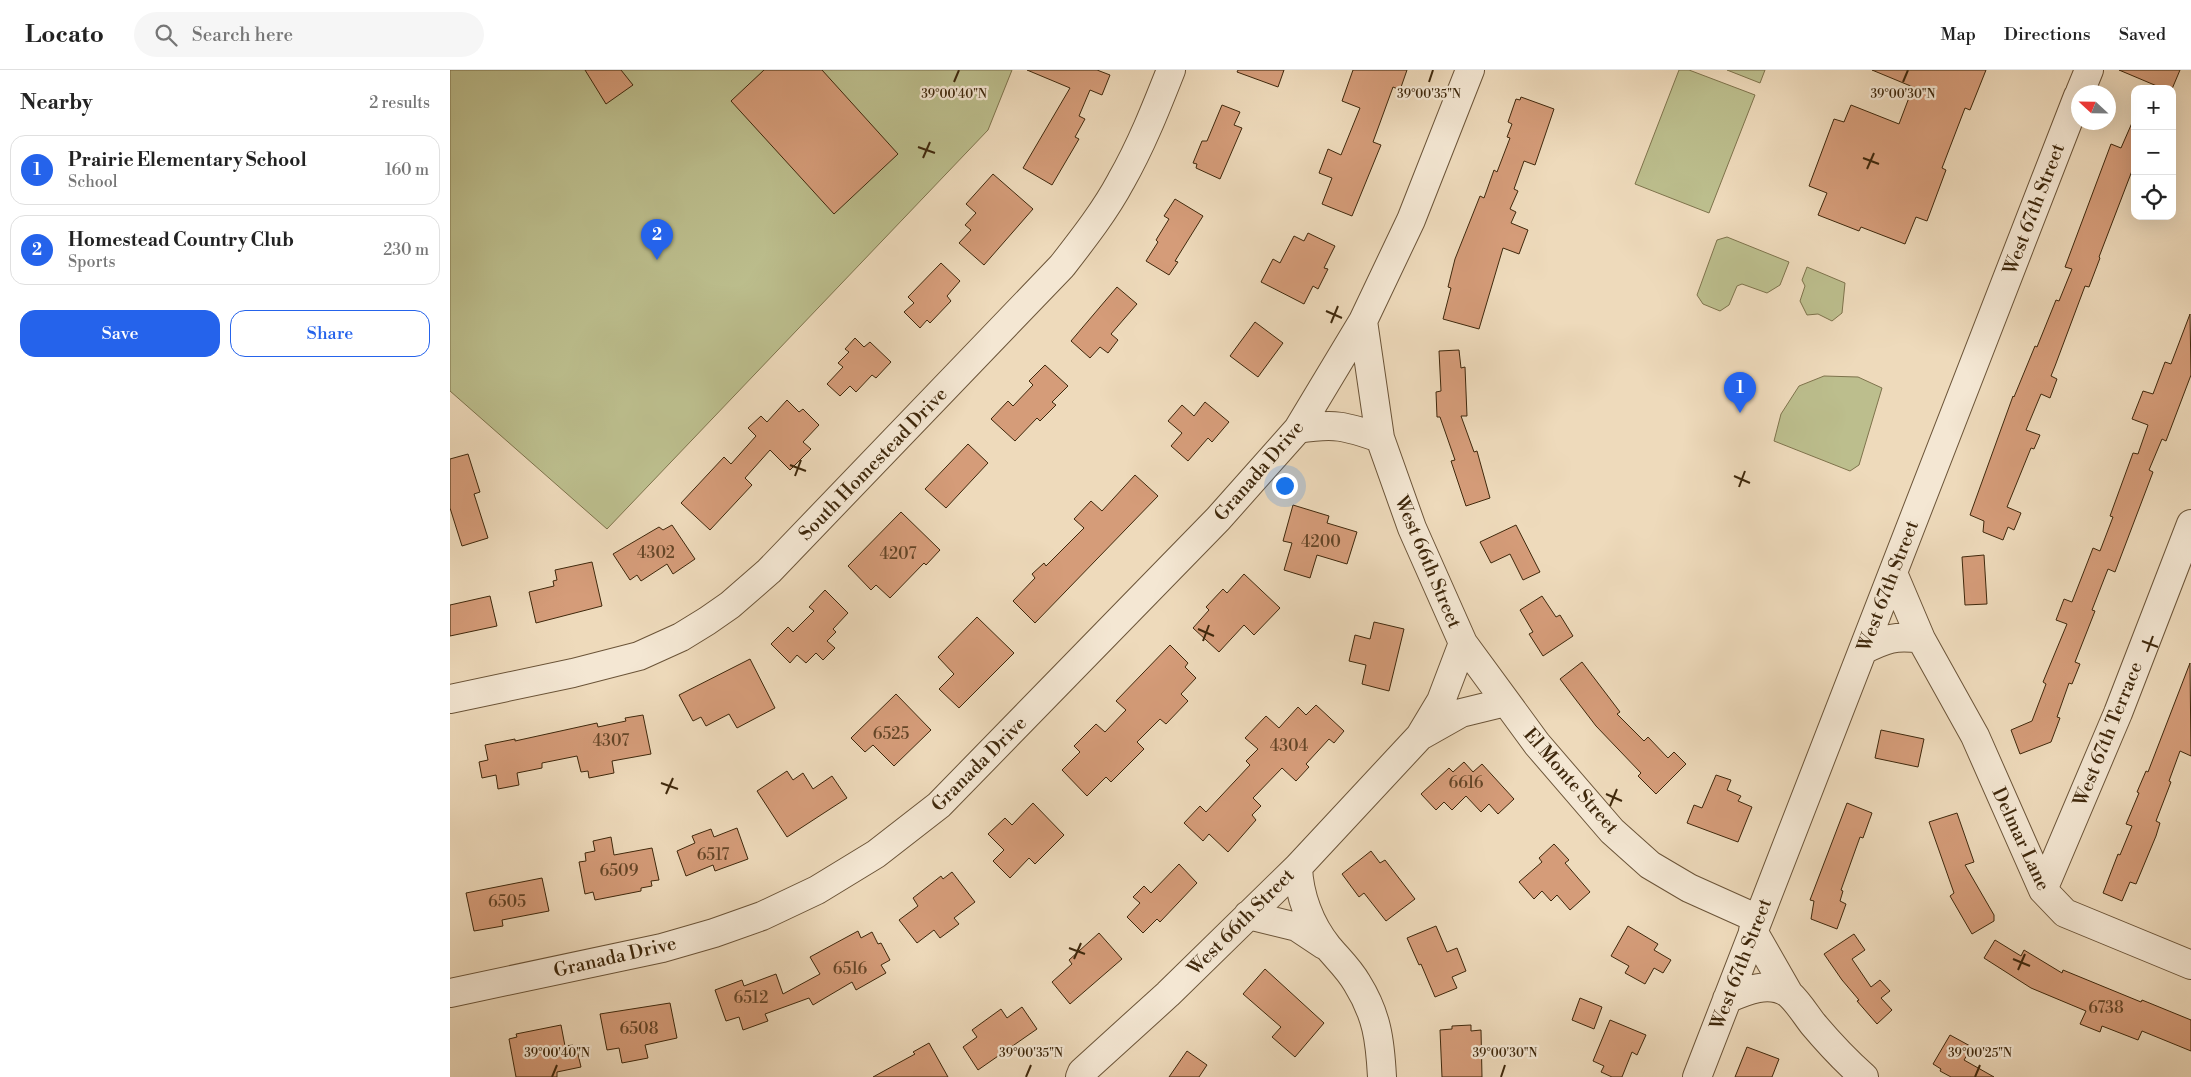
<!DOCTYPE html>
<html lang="en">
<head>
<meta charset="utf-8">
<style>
  :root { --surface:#fff; --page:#f6f6f6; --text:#222; --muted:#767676; --line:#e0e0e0; --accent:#2563eb }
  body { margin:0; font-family:"Libre Bodoni",serif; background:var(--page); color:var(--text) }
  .controls { position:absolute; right:15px; top:15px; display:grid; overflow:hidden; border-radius:10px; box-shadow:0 5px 20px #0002 }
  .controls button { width:45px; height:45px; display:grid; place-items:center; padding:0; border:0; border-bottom:1px solid var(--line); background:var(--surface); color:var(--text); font:25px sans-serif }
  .compass { position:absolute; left:1621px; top:15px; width:45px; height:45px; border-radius:50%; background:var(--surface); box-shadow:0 5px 20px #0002; rotate:292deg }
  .you { position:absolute; left:834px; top:415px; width:18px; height:18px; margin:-12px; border:4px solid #fff; border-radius:50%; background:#1a73e8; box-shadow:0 0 0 8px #1a73e833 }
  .badge { display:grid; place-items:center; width:32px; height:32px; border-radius:50%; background:var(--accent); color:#fff; font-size:16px; font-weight:700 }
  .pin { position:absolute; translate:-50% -41px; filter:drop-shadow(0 1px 2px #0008) }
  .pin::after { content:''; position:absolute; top:26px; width:18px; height:15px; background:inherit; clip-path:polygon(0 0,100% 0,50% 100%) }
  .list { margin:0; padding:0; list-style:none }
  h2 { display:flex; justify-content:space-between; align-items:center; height:65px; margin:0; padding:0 20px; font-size:21px }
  h2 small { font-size:16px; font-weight:400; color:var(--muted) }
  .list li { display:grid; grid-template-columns:32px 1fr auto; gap:15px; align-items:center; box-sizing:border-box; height:70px; margin:0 10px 10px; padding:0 10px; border:1px solid var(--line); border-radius:15px }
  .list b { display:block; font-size:19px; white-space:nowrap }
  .list p { margin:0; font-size:16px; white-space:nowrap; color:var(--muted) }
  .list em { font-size:16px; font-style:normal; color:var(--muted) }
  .actions { display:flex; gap:10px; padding:15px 20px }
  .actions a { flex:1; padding:11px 0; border:1px solid var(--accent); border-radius:15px; text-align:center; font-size:18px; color:var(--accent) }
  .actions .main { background:var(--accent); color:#fff }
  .icon { flex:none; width:28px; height:28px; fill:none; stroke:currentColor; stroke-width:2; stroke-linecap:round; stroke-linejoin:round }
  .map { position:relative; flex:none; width:1741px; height:1007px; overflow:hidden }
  header { display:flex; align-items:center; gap:30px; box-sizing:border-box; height:70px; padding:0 25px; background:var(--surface); border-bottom:1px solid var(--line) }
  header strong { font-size:24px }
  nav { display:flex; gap:28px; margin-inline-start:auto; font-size:18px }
  .search { width:350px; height:45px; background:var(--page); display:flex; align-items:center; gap:12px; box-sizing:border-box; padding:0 18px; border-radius:28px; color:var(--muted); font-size:19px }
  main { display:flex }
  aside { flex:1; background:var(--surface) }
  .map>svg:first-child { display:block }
  .green { fill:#bcbe8d; stroke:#7e734c }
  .building { fill:#d59c79; stroke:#3f280c }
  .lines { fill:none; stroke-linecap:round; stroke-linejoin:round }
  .minor-casing { stroke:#6b5438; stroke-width:30 }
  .minor { stroke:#f4e7d3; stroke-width:28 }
  .ticks { fill:none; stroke:#3f280c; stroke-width:2 }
  .labels { text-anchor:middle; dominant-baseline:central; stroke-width:4.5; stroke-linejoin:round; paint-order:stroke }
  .number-label { font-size:16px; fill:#644527 }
  .street-label { font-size:19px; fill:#3f280c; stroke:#f4e7d3 }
  .ticks-label { font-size:12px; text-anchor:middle; fill:#3f280c; stroke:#f4e7d3; stroke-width:4.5; stroke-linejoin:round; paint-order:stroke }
</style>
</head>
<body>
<header>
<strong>Locato</strong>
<div class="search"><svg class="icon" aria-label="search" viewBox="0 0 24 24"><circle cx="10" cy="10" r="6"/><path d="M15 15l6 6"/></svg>Search here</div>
<nav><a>Map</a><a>Directions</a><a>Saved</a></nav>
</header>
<main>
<aside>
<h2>Nearby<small>2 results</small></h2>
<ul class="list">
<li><span class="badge">1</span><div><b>Prairie Elementary School</b><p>School</p></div><em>160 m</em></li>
<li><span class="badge">2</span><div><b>Homestead Country Club</b><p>Sports</p></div><em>230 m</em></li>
</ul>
<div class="actions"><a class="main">Save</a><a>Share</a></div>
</aside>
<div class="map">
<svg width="1741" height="1007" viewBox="0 0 1741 1007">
  <rect width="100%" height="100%" fill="#eedabb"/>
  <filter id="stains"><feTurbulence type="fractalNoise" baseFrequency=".004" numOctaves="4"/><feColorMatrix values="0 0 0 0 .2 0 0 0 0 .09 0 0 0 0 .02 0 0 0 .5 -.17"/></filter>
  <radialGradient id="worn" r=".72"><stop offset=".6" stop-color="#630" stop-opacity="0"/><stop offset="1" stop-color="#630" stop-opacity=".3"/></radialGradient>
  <path class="green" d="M0 0H562L538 60 157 459 0 321Z
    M1229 0H1239L1305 25 1259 143 1185 114Z
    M1277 0H1315L1310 13Z
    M1277 167 1339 192 1330 215 1317 223 1292 214 1287 216 1279 235 1270 241 1253 234 1247 225 1267 170Z
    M1357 197 1395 213 1392 243 1382 251 1368 244 1357 245 1350 231 1355 216 1352 210Z
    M1374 306 1408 307 1432 318 1409 395 1400 401 1324 371 1331 344 1349 316Z"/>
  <path class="building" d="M135 0H171L183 15 156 34Z
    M314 0H372L448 84 384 144 281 31Z
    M577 0H647L660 5 652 25 640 20 629 46 635 49 625 67 629 69 602 115 573 98 620 18Z
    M788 0H834L828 17 787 2Z
    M903 0H957L950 20 943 17 923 72 931 75 902 146 872 134 882 108 869 103 878 79 891 85 910 38 892 31Z
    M1422 0H1536L1520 40 1515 38 1492 98 1496 100 1477 151 1466 147 1455 174 1411 157 1409 161 1368 145 1377 123 1359 116 1384 49 1394 52 1401 35 1449 54 1463 17Z
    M1669 0H1730L1722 19H1714Z
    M1071 27 1104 39 1085 95 1074 91 1064 119 1068 121 1060 139 1066 142 1061 153 1078 160 1069 184 1053 178 1029 259 993 249 1001 218 998 217 1005 189 1030 126 1034 128 1044 100 1047 102 1060 68 1057 67 1062 54 1058 52 1066 29 1070 30Z
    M772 35 790 42 784 55 792 58 770 109 746 98 747 94 743 93 752 71H757Z
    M1685 46V93L1649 187 1650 188 1639 217 1635 216 1605 296 1601 306 1607 309 1600 328 1591 324 1576 360 1590 365 1584 379 1581 378 1557 437 1571 443 1564 460 1558 457 1553 470 1533 462 1534 451 1520 445 1563 326 1564 327 1585 276 1587 277 1606 230 1609 231 1622 199 1615 197 1661 74 1671 78Z
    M543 104 583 139 534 195 509 173 521 160 515 155 526 143 516 134Z
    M725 129 753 146 725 191 728 192 719 205 696 191 708 172 706 170 719 149 714 146Z
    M858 163 885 176 874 198 878 199 868 219 863 216 854 234 811 212 823 189 830 193 844 166 854 171Z
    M491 193 510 211 497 226 501 231 480 253 477 250 470 258 454 242 464 233 458 227Z
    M667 217 687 234 661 264 668 270 658 283 650 277 640 288 621 271Z
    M1740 244 1741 305 1716 371 1712 369 1699 400 1703 402 1665 502 1658 499 1642 540 1645 541 1625 592 1630 594 1622 614 1619 613 1607 647 1610 648 1601 672 1570 684 1561 660 1582 651 1596 614 1593 612 1617 554 1606 550 1614 529 1622 532 1643 478 1650 481 1663 447 1660 446 1683 383 1688 384 1698 355 1682 349 1693 321 1703 324 1715 292 1721 294Z
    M805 252 833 273 808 307 780 286Z
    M405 268 414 277 420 272 441 292 426 308 422 305 406 322 400 316 390 326 377 314 393 297 388 293 399 282 395 279Z
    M1009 280 1011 298 1015 297 1017 346H1011L1024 382 1027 381 1040 428 1016 436 1001 391 1005 390 990 347H987L986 322 991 321 989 281Z
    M595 295 618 316 602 332 606 335 590 351 587 348 565 371 541 349 558 331 563 336 583 315 579 311Z
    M337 330 349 342 353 339 369 355 353 372 361 379 340 400 320 380 295 408 302 415 260 460 231 433 274 387 281 394 306 366 298 358 311 346 317 352Z
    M755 332 779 352 762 372 758 368 738 391 721 376 732 363 718 351 732 335 744 346Z
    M518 374 538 393 496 438 475 419Z
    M18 384 30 422 24 424 38 468 12 476 0 438V389Z
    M685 405 708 426 585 553 563 531 585 508 582 504 594 493 596 496 634 458 624 449 641 431 652 441Z
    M843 435 879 446 877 453 907 462 897 494 867 485 860 508 834 500 842 473 833 471Z
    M451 442 490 480 476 495 474 493 440 528 426 515 421 520 398 496Z
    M222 455 245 489 223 504 217 494 191 511 187 505 180 510 163 484 209 457 213 460Z
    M1066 455 1090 502 1073 510 1060 484 1041 493 1030 472Z
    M1534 485 1537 534 1515 535 1512 487Z
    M142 492 152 536 86 553 79 522 104 516 103 511 107 510 105 500Z
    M794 504 830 538 804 565 794 555 769 582 743 558 759 540 756 537 773 519 777 523Z
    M375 520 398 543 383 559 386 562 377 571 385 578 373 590 366 583 356 593 347 585 340 593 321 574 338 557 343 562 364 541 359 537Z
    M40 526 47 556 0 566V535Z
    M1092 526 1106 547 1110 545 1123 566 1093 586 1079 564 1083 562 1070 540Z
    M527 547 564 583 509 638 489 619 504 604 488 587Z
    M924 552 954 559 939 621 912 614 916 595 899 591 905 565 920 569Z
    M720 575 738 593 735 597 746 608 731 624 738 631 716 654 710 649 687 672 694 679 661 712 656 707 637 726 612 700 630 682 624 676 646 654 655 662 676 640 666 631Z
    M300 589 325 638 287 658 279 644 256 656 251 647 243 651 229 625Z
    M1132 592 1170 642 1167 644 1194 671 1198 667 1218 688 1224 682 1236 694 1206 724 1188 706 1191 703 1146 656 1110 609Z
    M1740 593 1741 686 1730 681 1719 711 1721 712 1706 751 1710 753 1706 766 1686 814 1680 812 1672 831 1653 823 1668 784 1670 785 1682 756 1676 754 1689 723 1687 722 1696 701 1698 702Z
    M446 624 481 660 444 696 423 675 415 682 401 668Z
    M866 635 894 661 884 673 879 669 856 694 859 697 846 711 832 698 803 728 811 736 802 745 806 750 778 782 759 764 753 771 734 753 750 736 756 742 800 695 796 691 808 679 795 668 816 646 829 658 848 637 856 645Z
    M193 645 201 684 162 691 164 703 139 708 138 701 131 702 127 686 92 693V698L67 703 69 715 48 719 46 705 32 708 29 692 38 690 35 675 65 669V671L147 653 148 657 176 651 175 648Z
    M1431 660 1474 669 1468 697 1425 688Z
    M1014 692 1023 702 1032 694 1064 729 1048 744 1039 734 1031 742 1016 726 1002 740 994 732 986 740 971 724 999 698 1003 702Z
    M337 701 343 710 353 703 363 719 382 706 397 728 337 767 307 721Z
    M1266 705 1281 710 1277 720 1291 726 1288 731 1302 737 1288 772 1237 753 1244 735 1252 738Z
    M583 733 614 765 585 794 579 788 560 808 543 791 554 780 538 764 555 748 562 755Z
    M1397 733 1422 743 1413 768 1410 767 1391 820 1393 821 1390 831 1396 834 1387 859 1361 849 1364 831 1360 830Z
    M1507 743 1524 792 1515 795 1544 845V851L1522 864 1500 826 1504 823 1479 752Z
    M287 758 298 789 265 801 263 795 236 806 227 781 245 773 242 766 261 759 264 767Z
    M161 767 164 785 202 778 209 810 201 811 202 816 191 818V821L145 830 143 822 135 824 129 792 136 791 135 783 145 781 143 771Z
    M1104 774 1119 790 1115 793 1140 822 1120 840 1107 825 1101 831 1092 821 1084 829 1069 812 1092 792 1089 788Z
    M921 781 930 793 935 790 965 829 936 851 914 823 909 827 892 804Z
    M729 794 747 813 710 852 707 849 693 863 677 847 690 833 683 827 694 816 701 823Z
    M502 802 525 832 504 848 509 854 490 868 484 860 467 873 449 850 468 836 463 828 491 806 493 809Z
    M92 808 99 841 52 850 53 856 24 861 16 823Z
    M986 856 997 882 1007 878 1016 901 1002 907 1007 918 985 927 971 894 969 895 957 868Z
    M1178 856 1208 874 1204 880 1221 890 1213 903 1204 898 1195 914 1175 903 1179 896 1161 886Z
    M408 861 411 868 422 862 428 874 431 873 440 890 431 895 436 903 406 920 402 912 363 935 359 928 315 944 318 951 293 960 289 947 276 951 265 920 292 910 294 916 326 904 333 924 370 904 360 887Z
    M649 863 672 889 620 934 602 912 622 894 619 890Z
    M1404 864 1415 880 1402 889 1421 917 1430 910 1440 921 1431 928 1442 940 1427 954 1407 931 1409 930 1392 910 1374 884Z
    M1545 870 1571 886 1574 880 1612 903 1613 900 1691 932 1692 930 1741 950V981L1692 961 1688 970 1652 956 1650 962 1630 954 1636 941 1581 918 1534 888Z
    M815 899 874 953 845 987 822 967 831 957 793 924Z
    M1130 928 1152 937 1144 959 1122 950Z
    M220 933 227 968 195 975 198 988 172 993 169 978 157 980 150 944Z
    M572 937 587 959 528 1000 513 977 527 967 522 960 551 939 557 948Z
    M1160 950 1196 965 1187 985 1182 982 1172 1007H1162L1151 1002 1154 996 1143 991Z
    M111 955 115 976 123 975 124 980H127L131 997 107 1002V1007H66L59 969 67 967 66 964Z
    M1021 955V961L1031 960 1032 1007H992L990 960 1002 959V956Z
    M1500 965 1522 977 1514 990 1544 1007H1501L1490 1001 1491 999 1483 994Z
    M479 973 498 1007H423L465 984 463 982Z
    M1297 977 1329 989 1322 1007H1285Z
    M737 981 757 995 749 1007H719Z"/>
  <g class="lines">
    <defs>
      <path id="minor" d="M1630 22 1639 0
        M913 251 930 368 962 458 1013 573 1087 674 1162 761 1200 795 1239 818 1308 849
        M848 359C885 353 895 356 930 368
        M1443 503 1471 569 1525 666 1593 820 1615 843 1741 895
        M1413 580C1436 569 1445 565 1471 569
        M0 629 123 603 189 586 231 567 257 551 280 535 319 501 612 196C633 169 655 141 671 111 691 76 706 38 721 0
        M972 665 1011 643 1056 632
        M848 797C849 825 860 855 878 877 888 889 899 899 907 913 927 945 930 970 932 1007
        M1593 820 1668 643 1741 454
        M798 845 847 857 874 875
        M1303 861 1339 924
        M0 923 212 878 264 863 312 846 367 820 426 784 489 735 768 449 848 359 913 251 961 150 1020 0
        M1277 929C1295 921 1320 910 1339 924 1348 932 1356 945 1363 954 1379 973 1396 991 1414 1007
        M630 1007 632 1002 718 924 848 797 970 666 991 631 1013 573
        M1247 1007 1628 26"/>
    </defs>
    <use href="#minor" class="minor-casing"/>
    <use href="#minor" class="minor"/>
  </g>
  <path class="ticks" d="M504 12 509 0M979 12 983 0M1453 12 1458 0M468 77 485 83M473 88 480 72M1413 88 1429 94M1417 99 1424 83M876 241 892 248M881 253 888 236M340 395 356 401M345 406 351 390M1284 406 1300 413M1289 417 1295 401M748 559 764 566M753 571 759 555M1692 571 1708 577M1697 582 1703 566M211 713 228 719M216 724 223 708M1156 724 1172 731M1160 736 1167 719M619 878 635 884M624 889 631 873M1563 889 1580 896M1568 900 1575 884M102 1007 107 995M576 1007 581 995M1051 1007 1055 995M1525 1007 1530 995"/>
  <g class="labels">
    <g class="number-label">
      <text x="871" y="472">4200</text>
      <text x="206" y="483">4302</text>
      <text x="448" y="484">4207</text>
      <text x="441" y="664">6525</text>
      <text x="161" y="671">4307</text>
      <text x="839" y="676">4304</text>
      <text x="1016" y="713">6616</text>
      <text x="263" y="785">6517</text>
      <text x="169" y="801">6509</text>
      <text x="57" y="832">6505</text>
      <text x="400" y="899">6516</text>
      <text x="301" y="928">6512</text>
      <text x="1656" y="938">6738</text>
      <text x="189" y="959">6508</text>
    </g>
    <g class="street-label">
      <text transform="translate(1584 139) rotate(-69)">West 67th Street</text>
      <text transform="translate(423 394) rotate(-46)">South Homestead Drive</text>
      <text transform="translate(809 401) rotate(-49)">Granada Drive</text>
      <text transform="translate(978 492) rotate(67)">West 66th Street</text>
      <text transform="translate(1438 516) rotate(-69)">West 67th Street</text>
      <text transform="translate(1658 664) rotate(-68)">West 67th Terrace</text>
      <text transform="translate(529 694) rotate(-45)">Granada Drive</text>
      <text transform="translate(1121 711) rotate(49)">El Monte Street</text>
      <text transform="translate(1571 769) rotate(65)">Delmar Lane</text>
      <text transform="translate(791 852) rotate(-45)">West 66th Street</text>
      <text transform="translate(165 887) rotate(-13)">Granada Drive</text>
      <text transform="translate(1291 894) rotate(-69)">West 67th Street</text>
    </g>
  </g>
  <g class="ticks-label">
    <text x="504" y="28">39°00'40"N</text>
    <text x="979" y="28">39°00'35"N</text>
    <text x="1453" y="28">39°00'30"N</text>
    <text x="107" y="987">39°00'40"N</text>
    <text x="581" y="987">39°00'35"N</text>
    <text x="1055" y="987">39°00'30"N</text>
    <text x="1530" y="987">39°00'25"N</text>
  </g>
  <rect width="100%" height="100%" filter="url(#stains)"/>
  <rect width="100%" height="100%" fill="url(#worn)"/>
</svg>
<div class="controls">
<button>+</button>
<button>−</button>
<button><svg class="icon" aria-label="locate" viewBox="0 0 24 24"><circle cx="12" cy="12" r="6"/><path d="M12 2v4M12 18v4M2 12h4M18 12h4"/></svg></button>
</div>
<svg class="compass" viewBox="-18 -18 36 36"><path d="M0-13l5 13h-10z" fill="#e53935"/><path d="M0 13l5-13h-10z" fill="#767676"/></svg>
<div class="you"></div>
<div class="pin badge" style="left:1290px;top:343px">1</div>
<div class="pin badge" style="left:207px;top:190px">2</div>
</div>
</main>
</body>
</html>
